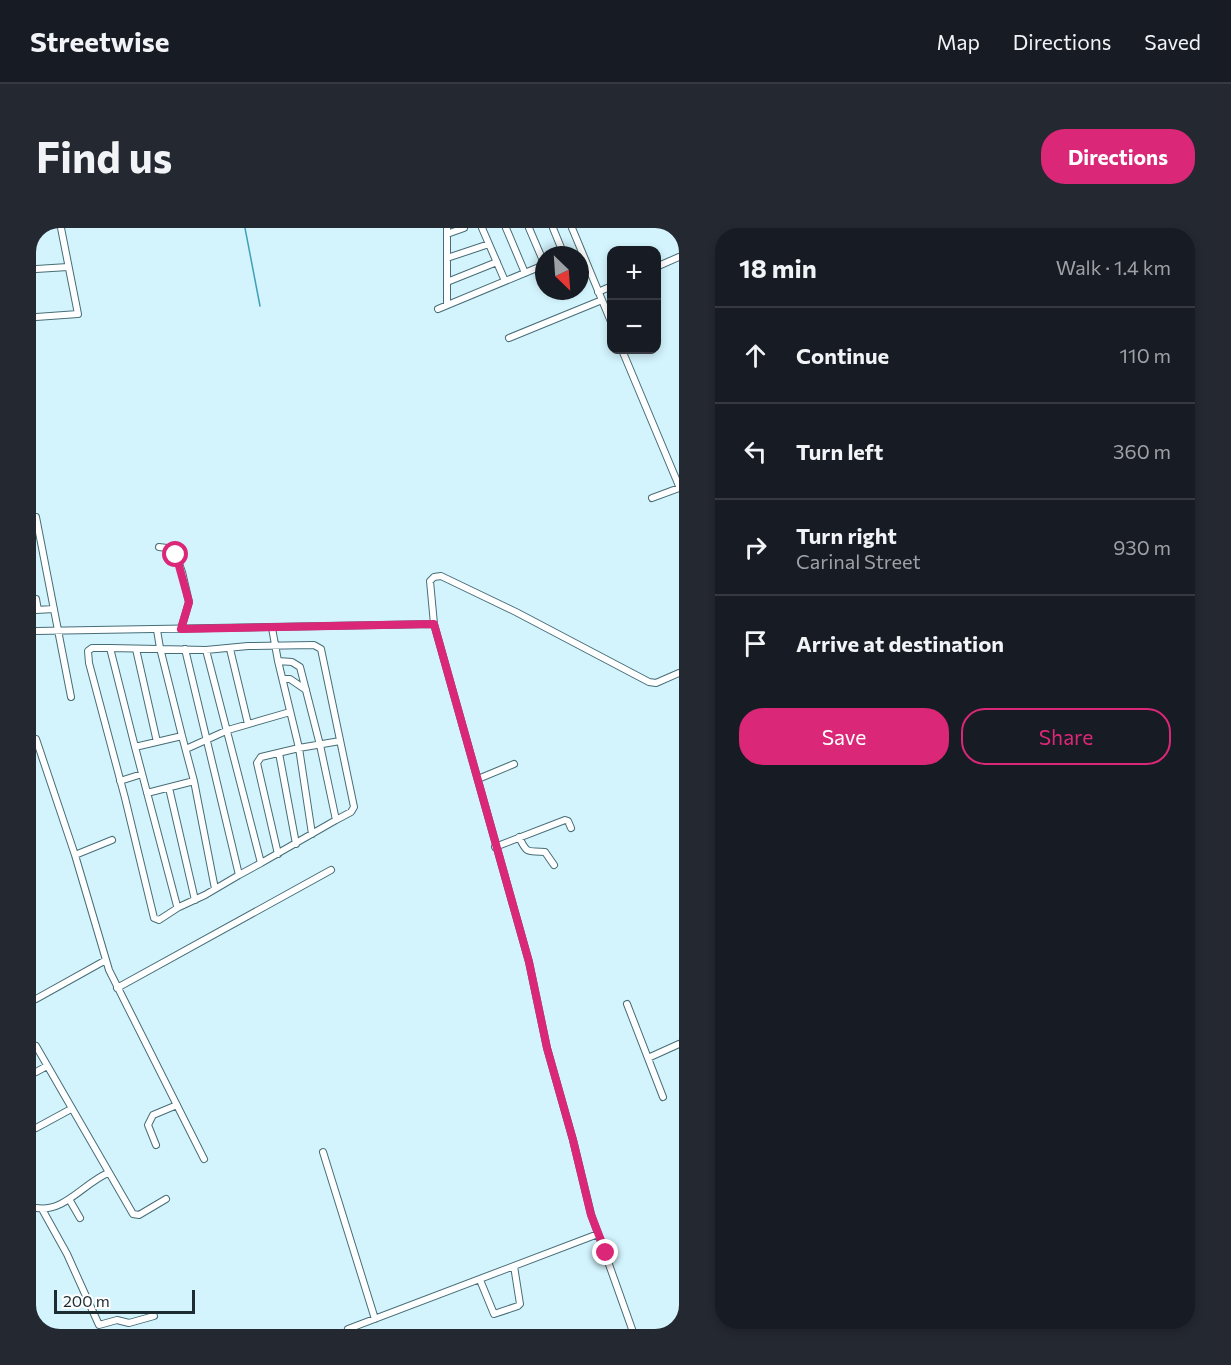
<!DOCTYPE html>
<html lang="en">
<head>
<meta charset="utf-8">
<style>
  :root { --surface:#171b24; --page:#242831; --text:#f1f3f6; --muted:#9ea1a6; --line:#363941; --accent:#db2777 }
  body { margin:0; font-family:Commissioner,sans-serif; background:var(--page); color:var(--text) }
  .controls { position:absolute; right:18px; top:18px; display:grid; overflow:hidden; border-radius:12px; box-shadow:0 3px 9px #0003 }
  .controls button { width:54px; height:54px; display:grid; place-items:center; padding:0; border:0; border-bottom:2px solid var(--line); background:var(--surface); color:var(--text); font:30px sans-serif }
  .compass { position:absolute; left:499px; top:18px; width:54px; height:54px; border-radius:50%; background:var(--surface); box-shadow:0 3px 9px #0003; rotate:155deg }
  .scale { position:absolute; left:18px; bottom:15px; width:141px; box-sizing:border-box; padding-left:6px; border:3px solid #1c2c31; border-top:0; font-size:16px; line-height:21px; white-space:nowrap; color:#1c2c31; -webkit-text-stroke:4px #fff; paint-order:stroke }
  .stop { position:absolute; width:18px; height:18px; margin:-14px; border:4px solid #db2777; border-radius:50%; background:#fff }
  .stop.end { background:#db2777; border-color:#fff; box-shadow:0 2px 6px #0008 }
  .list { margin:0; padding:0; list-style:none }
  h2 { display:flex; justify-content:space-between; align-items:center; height:78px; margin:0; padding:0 24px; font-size:26px }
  h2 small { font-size:20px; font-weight:400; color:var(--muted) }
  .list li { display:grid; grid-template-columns:39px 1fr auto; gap:18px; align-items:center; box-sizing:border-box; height:96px; padding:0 24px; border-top:2px solid var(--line) }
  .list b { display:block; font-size:22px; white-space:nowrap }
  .list p { margin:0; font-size:20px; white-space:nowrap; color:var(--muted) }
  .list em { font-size:20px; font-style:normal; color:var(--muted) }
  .actions { display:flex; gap:12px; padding:18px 24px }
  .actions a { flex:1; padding:14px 0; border:2px solid var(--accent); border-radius:24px; text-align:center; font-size:21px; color:var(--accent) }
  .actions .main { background:var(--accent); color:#fff }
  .icon { flex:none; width:33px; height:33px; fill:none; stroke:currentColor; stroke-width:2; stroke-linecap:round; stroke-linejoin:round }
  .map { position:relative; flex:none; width:643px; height:1101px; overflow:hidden; border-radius:24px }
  header { display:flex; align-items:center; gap:36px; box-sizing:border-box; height:84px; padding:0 30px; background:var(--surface); border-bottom:2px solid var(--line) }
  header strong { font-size:28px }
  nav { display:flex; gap:33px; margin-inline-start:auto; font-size:21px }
  .intro { display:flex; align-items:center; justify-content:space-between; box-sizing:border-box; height:144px; padding:0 36px }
  h1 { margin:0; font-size:42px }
  .button { padding:15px 27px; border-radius:24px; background:var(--accent); color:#fff; font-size:21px; font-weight:700 }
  main { display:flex; gap:36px; padding:0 36px }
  aside { flex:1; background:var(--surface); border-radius:24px; box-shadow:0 3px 9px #0003 }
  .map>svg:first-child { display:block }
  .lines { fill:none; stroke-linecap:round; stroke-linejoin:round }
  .stream { stroke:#40a0b5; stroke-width:1.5 }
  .minor-casing { stroke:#476d77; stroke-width:8 }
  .minor { stroke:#fff; stroke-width:6 }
  .route { stroke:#db2777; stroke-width:8 }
</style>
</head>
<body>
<header>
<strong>Streetwise</strong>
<nav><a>Map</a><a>Directions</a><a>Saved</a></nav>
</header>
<div class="intro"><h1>Find us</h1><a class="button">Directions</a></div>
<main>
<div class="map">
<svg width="643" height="1101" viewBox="0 0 643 1101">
  <rect width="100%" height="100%" fill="#d3f4fd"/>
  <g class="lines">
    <path class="stream" d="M209 0 224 78"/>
    <defs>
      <path id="minor" d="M446 0 469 53
        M470 0 489 45
        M493 0 508 35
        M517 0 528 27
        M536 0 576 96
        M411 6 428 0
        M411 30 453 16
        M620 39 643 29
        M0 41 32 39
        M411 54 461 34
        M562 64 576 58
        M411 77V0
        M402 81 508 37
        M0 89 42 86 25 0
        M473 110 566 72
        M586 122 643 258
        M616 270 643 260
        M0 289 35 469
        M123 319 131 320 140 327 146 344 153 374 145 401
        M0 371 2 382
        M0 382 18 381
        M398 396 493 734 511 820 537 912 555 986 596 1101
        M236 400 242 433 263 520 304 513
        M121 402 124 420 146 508 99 519 74 420H56L52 423 53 435 89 570 118 690 123 692 143 679
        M0 403 398 396 394 353 398 349 405 348 480 384 613 454 620 455 643 445
        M74 420 170 422 212 418 278 417 285 421 318 579 315 584 300 592
        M100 421 121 514
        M149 421 203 647 225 635 170 422
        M194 421 212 496
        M247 451H254L270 462
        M146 508 158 553 179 661
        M0 511 39 627 73 742 168 931
        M99 519 141 678 143 679 169 667 203 647
        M150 521 192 502 254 484
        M243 525 260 616
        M442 551 478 536
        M84 553 106 546
        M133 560 159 672
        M111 565 158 553
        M483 609C492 628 492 622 509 624L518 637
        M459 619 529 592 532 593 535 600
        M242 626 221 535 225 529 263 520 276 606
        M39 627 76 612
        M225 635 300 592 284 517 264 439 256 434 242 433
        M81 760 295 642
        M0 771 70 732
        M591 776 627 869
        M0 818 97 986 103 987 130 971
        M612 830 643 816
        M0 844 11 838
        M0 900 35 881
        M120 917 112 897 117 887 141 877
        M287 924 339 1091
        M33 971 44 990
        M0 980C28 985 48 955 72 945
        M6 981 31 1026 63 1097 81 1092 93 1095 118 1088
        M444 1052 458 1086 482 1078 484 1076 478 1038
        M312 1101 562 1006"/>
    </defs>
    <use href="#minor" class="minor-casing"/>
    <use href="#minor" class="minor"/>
  </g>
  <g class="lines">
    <path class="route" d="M140 327 153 374 145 401 398 396 493 734 511 820 537 912 555 987 570 1025"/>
  </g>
</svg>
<div class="controls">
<button>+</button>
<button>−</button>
</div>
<svg class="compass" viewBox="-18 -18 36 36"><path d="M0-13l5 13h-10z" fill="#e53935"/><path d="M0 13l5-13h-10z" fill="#9ea1a6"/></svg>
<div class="scale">200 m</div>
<div class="stop" style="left:140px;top:327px"></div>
<div class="stop end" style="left:570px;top:1025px"></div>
</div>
<aside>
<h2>18 min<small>Walk · 1.4 km</small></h2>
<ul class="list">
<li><svg class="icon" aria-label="ahead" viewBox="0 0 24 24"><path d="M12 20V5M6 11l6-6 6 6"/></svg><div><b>Continue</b></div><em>110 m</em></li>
<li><svg class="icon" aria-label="left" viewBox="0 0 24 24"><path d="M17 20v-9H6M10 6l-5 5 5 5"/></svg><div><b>Turn left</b></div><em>360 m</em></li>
<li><svg class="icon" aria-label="right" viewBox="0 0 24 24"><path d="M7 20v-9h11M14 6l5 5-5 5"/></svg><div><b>Turn right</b><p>Carinal Street</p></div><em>930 m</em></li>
<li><svg class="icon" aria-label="arrive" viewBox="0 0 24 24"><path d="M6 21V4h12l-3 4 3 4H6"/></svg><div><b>Arrive at destination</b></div></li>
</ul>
<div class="actions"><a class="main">Save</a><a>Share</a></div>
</aside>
</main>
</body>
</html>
